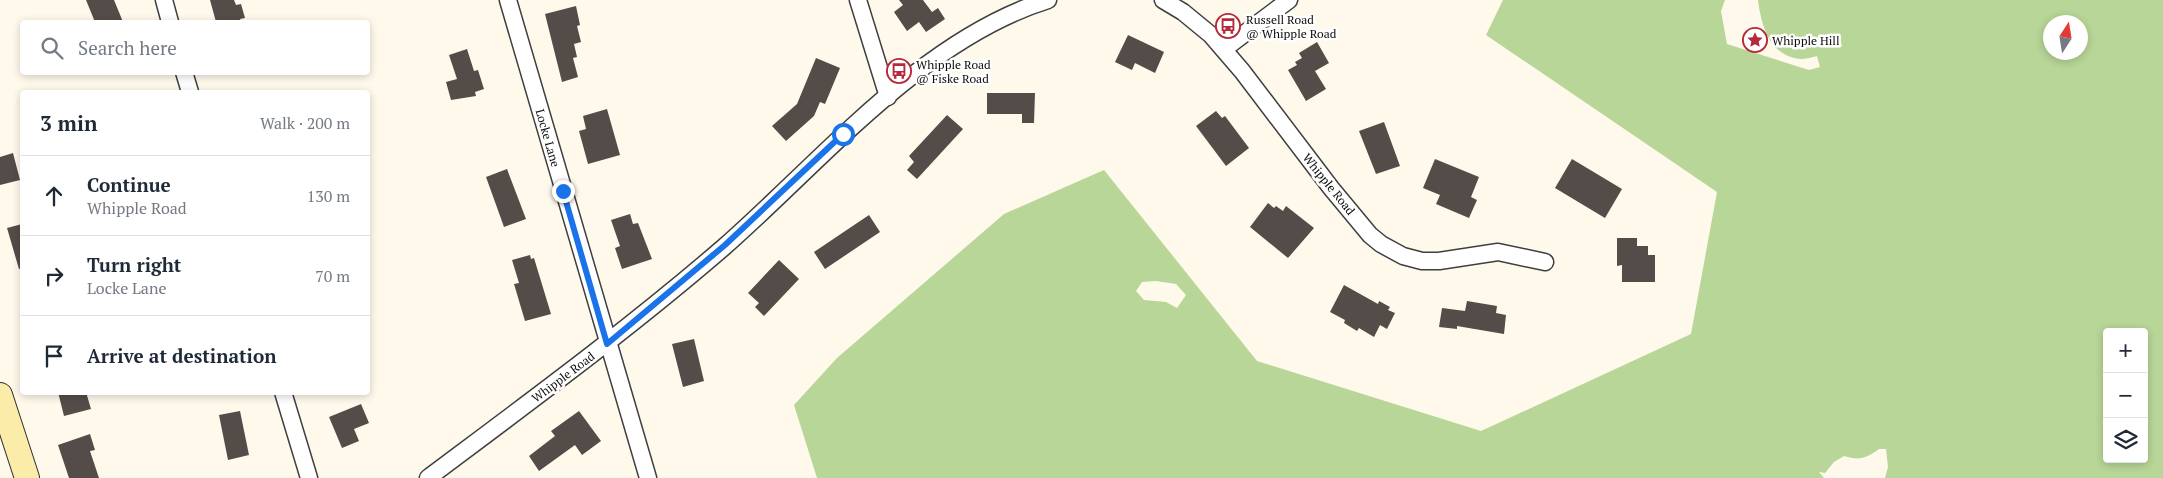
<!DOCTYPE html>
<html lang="en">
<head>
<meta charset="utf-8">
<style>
  :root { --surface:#fff; --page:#f2f2f3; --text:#1f2937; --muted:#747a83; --line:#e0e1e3 }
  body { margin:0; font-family:"PT Serif",serif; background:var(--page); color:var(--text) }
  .controls { position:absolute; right:15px; bottom:15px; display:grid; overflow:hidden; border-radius:5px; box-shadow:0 2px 8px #0003 }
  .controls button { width:45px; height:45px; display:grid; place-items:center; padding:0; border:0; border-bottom:1px solid var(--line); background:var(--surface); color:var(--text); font:25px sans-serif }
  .compass { position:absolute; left:2043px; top:15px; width:45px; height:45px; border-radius:50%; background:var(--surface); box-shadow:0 2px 8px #0003; rotate:12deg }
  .stop { position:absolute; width:15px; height:15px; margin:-11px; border:4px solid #1a73e8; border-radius:50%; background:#fff }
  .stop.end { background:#1a73e8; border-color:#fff; box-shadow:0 1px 5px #0008 }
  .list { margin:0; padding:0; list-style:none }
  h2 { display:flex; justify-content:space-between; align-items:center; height:65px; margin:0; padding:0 20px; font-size:21px }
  h2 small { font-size:16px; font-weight:400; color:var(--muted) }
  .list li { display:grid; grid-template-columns:32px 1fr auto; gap:15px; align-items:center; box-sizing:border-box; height:80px; padding:0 20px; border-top:1px solid var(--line) }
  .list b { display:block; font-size:19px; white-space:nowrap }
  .list p { margin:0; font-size:16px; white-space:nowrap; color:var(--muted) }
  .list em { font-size:16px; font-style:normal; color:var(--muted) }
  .icon { flex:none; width:28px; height:28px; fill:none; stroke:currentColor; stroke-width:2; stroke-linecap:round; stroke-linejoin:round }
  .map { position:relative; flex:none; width:2163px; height:478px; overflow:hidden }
  .search { position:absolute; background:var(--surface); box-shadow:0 2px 8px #0003; left:20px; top:20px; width:350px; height:55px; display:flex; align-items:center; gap:12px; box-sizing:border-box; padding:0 18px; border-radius:5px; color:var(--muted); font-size:19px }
  .panel { position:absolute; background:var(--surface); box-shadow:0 2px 8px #0003; left:20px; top:90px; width:350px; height:305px; border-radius:5px }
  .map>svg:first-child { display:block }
  .forest { fill:#b8d697; fill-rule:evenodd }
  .building { fill:#544c49 }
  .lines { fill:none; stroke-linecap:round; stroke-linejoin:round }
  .street-casing { stroke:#3f3f3f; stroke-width:19 }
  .secondary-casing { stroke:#2e2e2e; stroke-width:26 }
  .street { stroke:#fff; stroke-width:16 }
  .secondary { stroke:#fbeda9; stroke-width:24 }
  .route { stroke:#1a73e8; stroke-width:6 }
  .labels { text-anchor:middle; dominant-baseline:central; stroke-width:5; stroke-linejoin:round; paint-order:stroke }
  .poi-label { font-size:12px; fill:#0c0c0c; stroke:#fff; text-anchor:start }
  .street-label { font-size:12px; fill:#0c0c0c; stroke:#fff }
</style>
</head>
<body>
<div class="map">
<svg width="2163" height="478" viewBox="0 0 2163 478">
  <rect width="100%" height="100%" fill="#fef9eb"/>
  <path class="forest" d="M1503 0H1725L1721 11 1727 44 1809 70 1820 67 1817 56C1812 57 1806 59 1801 59 1770 57 1761 25 1758 0H2163V478H1885L1888 467 1886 449H1879C1866 458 1860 461 1844 456L1834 462 1825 473 1819 472 1824 478H817L794 405 837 358 1004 214 1104 170 1257 361 1481 431 1691 334 1717 192 1486 35ZM2050 22H2080V52H2050ZM1156 281 1176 284 1186 295 1177 308 1166 302 1144 300 1136 291 1142 282ZM2107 332H2144V459H2107Z"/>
  <path class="building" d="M86 0H114L123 22H95Z
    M210 0H234L236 5 241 4 245 18 240 19 241 22H216Z
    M899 0H923L932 12 938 8 945 19 926 32 919 22 907 31 894 12 903 5Z
    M576 6 580 25 577 26 581 42 574 44 577 57 573 58 578 77 562 82 545 14Z
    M1128 35 1164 52 1155 73 1135 63 1132 70 1115 62Z
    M1317 42 1329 63 1315 71 1326 89 1306 101 1288 70 1297 65 1295 62 1302 58 1299 53Z
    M467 49 474 71 478 70 484 89 475 92 476 96 451 100 446 82 457 79 449 55Z
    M816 58 840 68 825 104 820 102 814 116 786 141 772 126 797 104Z
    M987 93H1035L1034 123H1022V114H987Z
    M607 109 620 155 588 164 579 131 586 129 583 116Z
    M1216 111 1222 118 1225 116 1249 148 1226 166 1196 126Z
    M947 115 963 129 917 179 907 170 914 162 909 156Z
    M1384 122 1400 166 1376 174 1359 131Z
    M13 153 20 180 0 185V157Z
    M1435 159 1479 177 1471 197 1477 200 1469 218 1436 204 1440 195 1423 188Z
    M1572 159 1622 189 1605 218 1555 188Z
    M507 169 526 219 504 227 486 177Z
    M1268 203 1274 208 1276 206 1283 211 1286 206 1314 228 1288 258 1250 227Z
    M630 214 633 224 638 223 652 259 622 269 615 248 620 246 611 220Z
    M869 215 880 232 825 269 814 252Z
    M22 224V269H19L7 228Z
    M1617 238H1637V246H1648V255H1655V282H1622V265L1617 266Z
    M530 255 531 259 534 258 551 314 525 321 514 284 519 283 512 260Z
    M779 260 799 279 764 316 755 307 759 303 748 293Z
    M1344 285 1378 304 1379 301 1390 307 1388 310 1395 313 1387 329 1380 325 1374 337 1359 328 1357 331 1344 323 1345 320 1330 312Z
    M1467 301 1497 306 1496 313 1506 315 1504 334 1457 326V329L1439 327 1442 308 1465 311Z
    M694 339 704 381 683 387 672 344Z
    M58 392H86L91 409 64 416Z
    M361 404 369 423 354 429 359 441 342 448 329 417Z
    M240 411 249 455 228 460 219 415Z
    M579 411 601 441 582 455 575 445 539 471 529 456 555 436 551 431Z
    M90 434 95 450 90 451 99 478H69L58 445Z"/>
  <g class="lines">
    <defs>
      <path id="street" d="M164 0 170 22
        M508 0 648 478
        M858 0 888 97
        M1163 0 1183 12 1211 35 1242 71 1331 188 1370 235 1381 244 1403 256 1422 261H1439L1498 252 1545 262
        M1224 49 1289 0
        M184 72 190 92
        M283 392 309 478
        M428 478C528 403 629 329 724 247 821 162 922 39 1048 0"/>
      <path id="secondary" d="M0 395 27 478"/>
    </defs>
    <use href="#street" class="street-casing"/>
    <use href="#secondary" class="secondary-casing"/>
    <use href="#street" class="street"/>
    <use href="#secondary" class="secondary"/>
  </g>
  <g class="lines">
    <path class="route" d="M563 191 607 344 725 245 843 134"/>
  </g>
  <defs>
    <symbol id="bus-ring" viewBox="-11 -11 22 22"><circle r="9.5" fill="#fff" stroke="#b52a3a" stroke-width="1.5"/><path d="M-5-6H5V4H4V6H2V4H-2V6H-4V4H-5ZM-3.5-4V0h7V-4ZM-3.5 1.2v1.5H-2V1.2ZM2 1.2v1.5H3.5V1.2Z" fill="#b52a3a"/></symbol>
    <symbol id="sight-ring" viewBox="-11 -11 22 22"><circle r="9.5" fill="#fff" stroke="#b52a3a" stroke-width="1.5"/><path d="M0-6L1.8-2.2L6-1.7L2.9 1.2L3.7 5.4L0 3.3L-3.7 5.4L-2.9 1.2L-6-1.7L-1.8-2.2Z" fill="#b52a3a"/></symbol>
  </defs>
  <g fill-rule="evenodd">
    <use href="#bus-ring" x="1214" y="12" width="28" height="28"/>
    <use href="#sight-ring" x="1741" y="26" width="28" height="28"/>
    <use href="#bus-ring" x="885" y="57" width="28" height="28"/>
  </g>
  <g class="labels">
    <g class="poi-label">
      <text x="1246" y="19">Russell Road<tspan x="1246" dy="14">@ Whipple Road</tspan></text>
      <text x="1772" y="40">Whipple Hill</text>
      <text x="916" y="64">Whipple Road<tspan x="916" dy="14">@ Fiske Road</tspan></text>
    </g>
    <g class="street-label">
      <text transform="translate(548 138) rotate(74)">Locke Lane</text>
      <text transform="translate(1329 184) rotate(51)">Whipple Road</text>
      <text transform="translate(563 377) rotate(-37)">Whipple Road</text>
    </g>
  </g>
</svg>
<div class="controls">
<button>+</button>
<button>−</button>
<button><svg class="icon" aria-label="layers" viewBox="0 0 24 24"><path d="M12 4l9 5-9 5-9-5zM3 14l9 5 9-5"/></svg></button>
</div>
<svg class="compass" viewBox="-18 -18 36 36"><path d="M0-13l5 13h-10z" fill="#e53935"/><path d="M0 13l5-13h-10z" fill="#747a83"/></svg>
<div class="stop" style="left:843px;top:134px"></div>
<div class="stop end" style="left:563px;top:191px"></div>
<div class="search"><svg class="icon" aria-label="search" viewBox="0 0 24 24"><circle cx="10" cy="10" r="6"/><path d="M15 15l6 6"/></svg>Search here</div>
<section class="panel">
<h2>3 min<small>Walk · 200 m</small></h2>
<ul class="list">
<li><svg class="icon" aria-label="ahead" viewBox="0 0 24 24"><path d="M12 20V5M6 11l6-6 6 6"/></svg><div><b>Continue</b><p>Whipple Road</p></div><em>130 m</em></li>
<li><svg class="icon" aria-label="right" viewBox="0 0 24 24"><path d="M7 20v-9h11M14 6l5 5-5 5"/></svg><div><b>Turn right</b><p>Locke Lane</p></div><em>70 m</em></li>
<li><svg class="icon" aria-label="arrive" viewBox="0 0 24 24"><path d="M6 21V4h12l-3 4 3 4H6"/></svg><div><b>Arrive at destination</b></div></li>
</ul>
</section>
</div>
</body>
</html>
